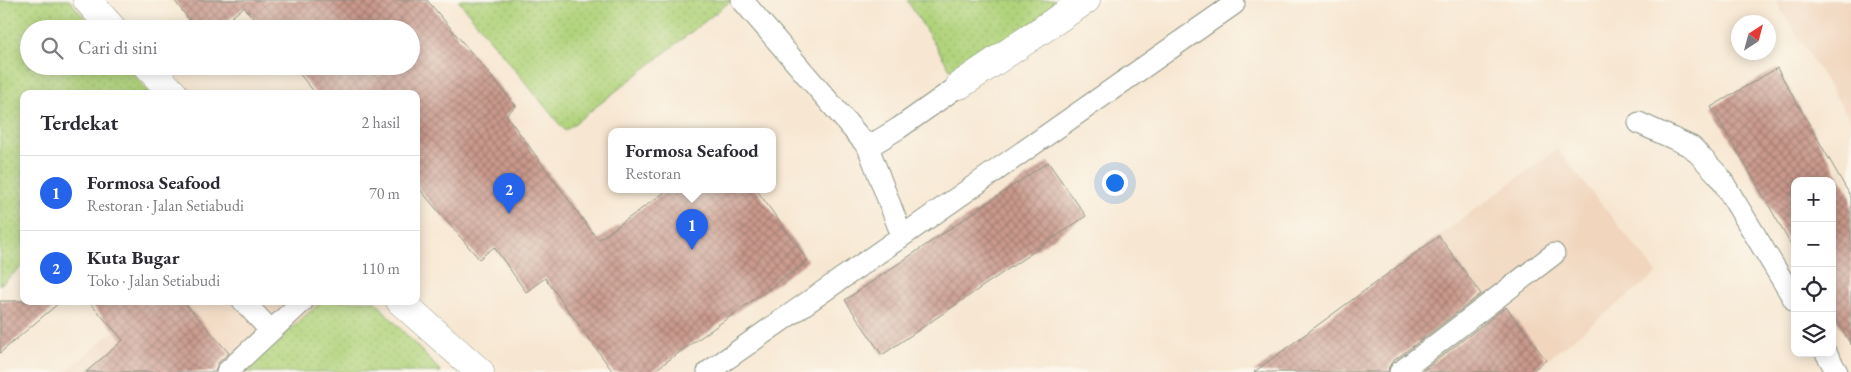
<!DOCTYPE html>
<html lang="id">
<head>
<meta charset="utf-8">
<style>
  :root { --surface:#fff; --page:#f2f2f3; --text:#2b2b33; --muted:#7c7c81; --line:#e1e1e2; --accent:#2563eb }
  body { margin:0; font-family:"EB Garamond",serif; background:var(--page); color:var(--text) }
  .controls { position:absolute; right:15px; bottom:15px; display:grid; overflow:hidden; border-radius:10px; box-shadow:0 2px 12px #0003 }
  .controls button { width:45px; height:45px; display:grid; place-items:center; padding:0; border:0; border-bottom:1px solid var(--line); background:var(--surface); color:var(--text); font:25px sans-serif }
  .compass { position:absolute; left:1731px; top:15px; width:45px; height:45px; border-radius:50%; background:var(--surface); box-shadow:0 2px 12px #0003; rotate:36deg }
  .you { position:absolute; left:1114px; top:182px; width:18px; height:18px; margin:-12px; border:4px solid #fff; border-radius:50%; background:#1a73e8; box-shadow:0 0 0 8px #1a73e833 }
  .badge { display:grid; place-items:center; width:32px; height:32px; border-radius:50%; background:var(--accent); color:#fff; font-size:16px; font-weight:700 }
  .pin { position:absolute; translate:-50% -41px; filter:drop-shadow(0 1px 2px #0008) }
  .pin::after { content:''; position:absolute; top:26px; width:18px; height:15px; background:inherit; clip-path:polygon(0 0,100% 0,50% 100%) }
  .popup { position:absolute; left:608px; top:128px; width:168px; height:65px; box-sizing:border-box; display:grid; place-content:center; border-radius:10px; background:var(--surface); filter:drop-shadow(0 1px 4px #0005); font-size:16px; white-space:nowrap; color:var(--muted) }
  .popup b { font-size:19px; color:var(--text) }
  .popup::after { content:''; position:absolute; left:50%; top:100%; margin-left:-10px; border:10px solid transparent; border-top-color:var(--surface) }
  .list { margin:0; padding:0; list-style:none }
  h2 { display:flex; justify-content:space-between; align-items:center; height:65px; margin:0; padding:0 20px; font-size:21px }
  h2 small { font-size:16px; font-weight:400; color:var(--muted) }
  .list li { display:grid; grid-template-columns:32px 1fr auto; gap:15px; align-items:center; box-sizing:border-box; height:75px; padding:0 20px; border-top:1px solid var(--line) }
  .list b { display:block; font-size:19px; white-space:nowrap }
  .list p { margin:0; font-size:16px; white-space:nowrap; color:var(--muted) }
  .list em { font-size:16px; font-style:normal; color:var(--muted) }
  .icon { flex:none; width:28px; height:28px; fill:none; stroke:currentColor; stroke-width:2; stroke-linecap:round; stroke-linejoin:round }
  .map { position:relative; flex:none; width:1851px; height:372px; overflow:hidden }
  .search { position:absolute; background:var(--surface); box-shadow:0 2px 12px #0003; left:20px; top:20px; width:400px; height:55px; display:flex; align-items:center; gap:12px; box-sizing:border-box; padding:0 18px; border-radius:28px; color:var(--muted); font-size:19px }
  .panel { position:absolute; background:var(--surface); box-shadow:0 2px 12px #0003; left:20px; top:90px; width:400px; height:215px; border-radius:10px }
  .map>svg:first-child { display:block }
  .built { fill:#f1d5bd }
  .grass { fill:url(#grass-dots); stroke:#688858 }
  .building { fill:url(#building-cross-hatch) }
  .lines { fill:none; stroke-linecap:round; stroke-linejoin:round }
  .service-casing { stroke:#8b9283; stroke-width:23 }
  .minor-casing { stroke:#8b9283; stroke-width:29 }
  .tertiary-casing { stroke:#8b9283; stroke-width:29 }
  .service { stroke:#fff; stroke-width:21 }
  .minor { stroke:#fff; stroke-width:28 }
  .tertiary { stroke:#fff; stroke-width:28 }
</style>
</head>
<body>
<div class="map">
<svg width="1851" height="372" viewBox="0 0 1851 372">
  <defs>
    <pattern id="grass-dots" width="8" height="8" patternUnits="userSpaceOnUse" patternTransform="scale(1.25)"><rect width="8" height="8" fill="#b1d37c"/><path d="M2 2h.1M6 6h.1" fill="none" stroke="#98b66c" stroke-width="1.8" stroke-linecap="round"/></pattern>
    <pattern id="building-cross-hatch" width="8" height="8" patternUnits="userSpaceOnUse" patternTransform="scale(1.25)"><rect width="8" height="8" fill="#ca998c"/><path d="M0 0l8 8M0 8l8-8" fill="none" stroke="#a37e73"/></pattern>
  </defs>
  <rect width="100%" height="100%" fill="#fbf7ec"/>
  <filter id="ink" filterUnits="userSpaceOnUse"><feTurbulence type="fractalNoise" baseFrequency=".02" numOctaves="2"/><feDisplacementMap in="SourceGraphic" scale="10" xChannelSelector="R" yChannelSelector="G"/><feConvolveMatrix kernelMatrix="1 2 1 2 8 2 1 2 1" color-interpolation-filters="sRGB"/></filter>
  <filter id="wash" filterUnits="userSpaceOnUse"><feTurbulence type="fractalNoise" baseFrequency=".0096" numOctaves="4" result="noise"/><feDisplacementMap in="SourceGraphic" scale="20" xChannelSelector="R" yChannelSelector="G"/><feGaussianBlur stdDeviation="1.12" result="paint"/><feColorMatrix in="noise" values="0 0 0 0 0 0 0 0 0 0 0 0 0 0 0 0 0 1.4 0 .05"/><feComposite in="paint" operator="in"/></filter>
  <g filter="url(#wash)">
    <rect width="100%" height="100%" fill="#f7e7d2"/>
    <path class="built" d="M1775 0H1851V121Z
      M1557 149 1657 273 1531 372H1254Z
      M148 301H322L242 372H66Z"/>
    <path class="grass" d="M0 0H69L94 29H29V66H127L151 94H24V265L0 285Z
      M458 0H732L565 131Z
      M907 0H1073L960 85Z
      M322 301H375L441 372H242Z"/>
    <g id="blocks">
      <path class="building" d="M174 0H427L516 106 506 115 598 240 669 189H756L808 261 652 372H613L545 278 526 292 494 247 479 259 416 185V94H316L293 66H411V29H262L244 7 217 29H196Z
        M1777 68 1851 197V345L1832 312V181H1795V252L1755 181 1711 107Z
        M1048 162 1086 216 882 355 845 300Z
        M1439 236 1481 294 1392 362 1389 367 1388 372H1254Z
        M0 301H61L0 353Z
        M88 301H183L229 353 218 363 215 372H86L123 340Z
        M1506 307 1546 360 1531 372H1421Z"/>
    </g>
  </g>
  <g filter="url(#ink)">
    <use href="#blocks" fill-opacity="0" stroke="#8b9283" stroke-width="1"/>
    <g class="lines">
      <defs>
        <path id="service" d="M742 0 868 147
          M1639 123 1692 147 1720 177 1795 301
          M902 236 868 147 899 128 960 85
          M243 301 271 331
          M1826 353 1837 372
          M227 372 303 301
          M708 372 1234 4
          M1400 372 1554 254"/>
        <path id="minor" d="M960 85 1086 0"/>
        <path id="tertiary" d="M87 0 113 29
          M147 66 174 94
          M400 301 480 372"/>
      </defs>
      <use href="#service" class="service-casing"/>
      <use href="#minor" class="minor-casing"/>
      <use href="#tertiary" class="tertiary-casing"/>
      <use href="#service" class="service"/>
      <use href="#minor" class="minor"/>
      <use href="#tertiary" class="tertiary"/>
    </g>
  </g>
</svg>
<div class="controls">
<button>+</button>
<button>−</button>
<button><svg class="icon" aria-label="locate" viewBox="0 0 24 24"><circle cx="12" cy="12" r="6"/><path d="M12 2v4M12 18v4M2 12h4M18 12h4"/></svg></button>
<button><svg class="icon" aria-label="layers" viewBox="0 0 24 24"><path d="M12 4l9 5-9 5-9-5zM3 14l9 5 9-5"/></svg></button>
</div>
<svg class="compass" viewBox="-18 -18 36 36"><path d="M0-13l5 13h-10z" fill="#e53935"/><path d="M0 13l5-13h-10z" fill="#7c7c81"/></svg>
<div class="you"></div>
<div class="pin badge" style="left:692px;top:250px">1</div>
<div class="popup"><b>Formosa Seafood</b>Restoran</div>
<div class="pin badge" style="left:509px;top:214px">2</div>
<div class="search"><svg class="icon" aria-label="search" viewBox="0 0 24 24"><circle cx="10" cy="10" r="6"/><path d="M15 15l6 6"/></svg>Cari di sini</div>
<section class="panel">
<h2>Terdekat<small>2 hasil</small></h2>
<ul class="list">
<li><span class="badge">1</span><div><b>Formosa Seafood</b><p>Restoran · Jalan Setiabudi</p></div><em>70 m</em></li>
<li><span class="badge">2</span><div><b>Kuta Bugar</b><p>Toko · Jalan Setiabudi</p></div><em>110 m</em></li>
</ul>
</section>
</div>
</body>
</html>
